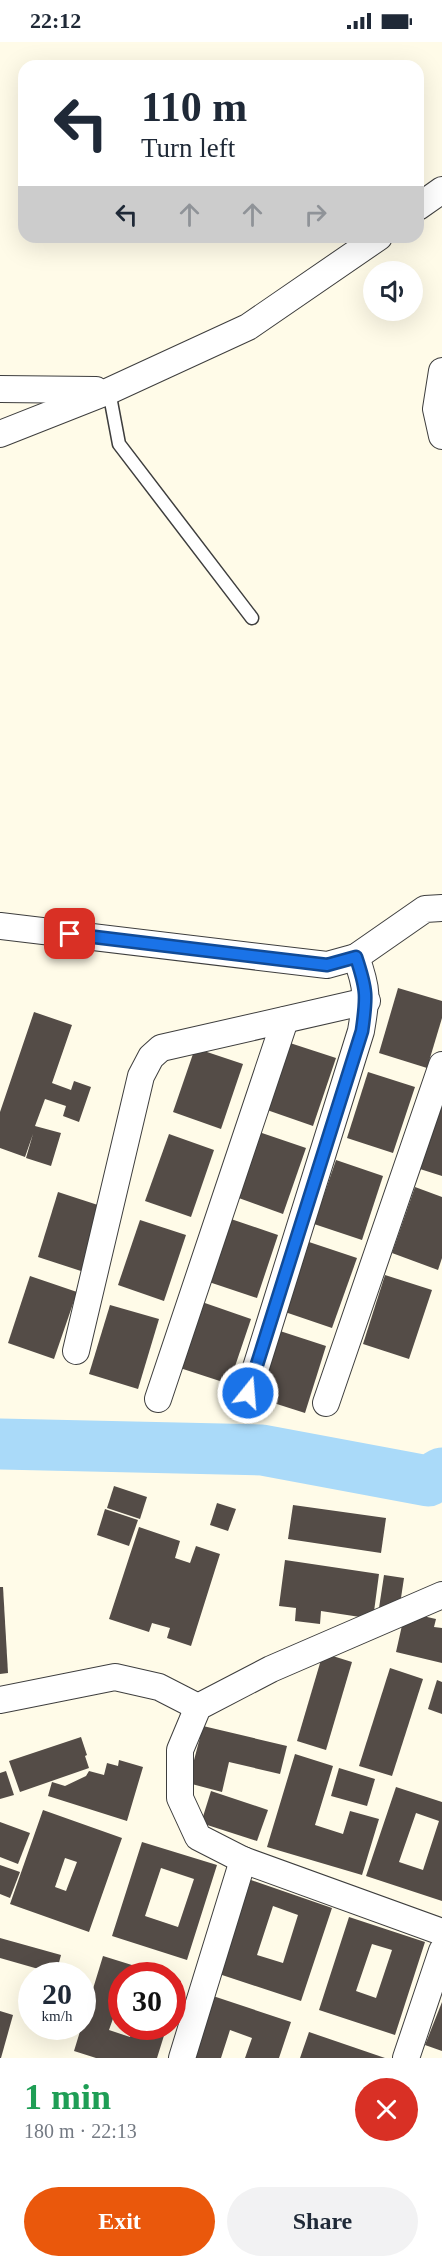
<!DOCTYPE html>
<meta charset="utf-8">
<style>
body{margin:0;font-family:"Times New Roman",serif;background:#f2f2f3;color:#1f2937;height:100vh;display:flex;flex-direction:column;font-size:22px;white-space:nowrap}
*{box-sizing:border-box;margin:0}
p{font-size:20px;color:#747a83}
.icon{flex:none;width:33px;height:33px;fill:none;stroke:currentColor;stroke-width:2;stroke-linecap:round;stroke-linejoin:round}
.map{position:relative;height:2016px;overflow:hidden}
.drawer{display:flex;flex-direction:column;background:#fff;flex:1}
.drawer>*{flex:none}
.guide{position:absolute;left:18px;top:18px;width:406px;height:183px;border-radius:18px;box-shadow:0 6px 24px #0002;background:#fff;color:#1f2937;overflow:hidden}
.tools{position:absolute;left:363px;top:219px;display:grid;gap:12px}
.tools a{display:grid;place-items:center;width:60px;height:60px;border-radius:50%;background:#fff;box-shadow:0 6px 24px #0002;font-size:30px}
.speed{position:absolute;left:18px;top:1920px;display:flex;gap:12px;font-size:30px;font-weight:700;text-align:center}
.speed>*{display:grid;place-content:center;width:78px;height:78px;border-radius:50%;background:#fff;box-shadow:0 6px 24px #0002;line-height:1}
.speed small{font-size:15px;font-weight:400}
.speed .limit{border:9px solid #d22;background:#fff;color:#111}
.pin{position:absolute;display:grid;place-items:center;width:51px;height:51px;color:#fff;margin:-26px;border-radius:12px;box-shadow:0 3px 9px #0006}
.me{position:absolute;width:66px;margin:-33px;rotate:17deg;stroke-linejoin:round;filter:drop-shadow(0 0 4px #0008)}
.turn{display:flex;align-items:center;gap:21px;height:126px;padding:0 24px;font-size:27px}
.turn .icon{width:78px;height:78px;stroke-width:2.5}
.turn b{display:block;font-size:42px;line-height:51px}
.lanes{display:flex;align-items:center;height:57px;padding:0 24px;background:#0003;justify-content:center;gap:30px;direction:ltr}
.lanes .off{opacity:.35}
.round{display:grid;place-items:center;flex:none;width:63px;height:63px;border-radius:32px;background:#f2f2f3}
.summary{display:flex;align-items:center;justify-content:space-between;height:102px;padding:0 24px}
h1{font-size:36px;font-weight:600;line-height:45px;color:#1e9e55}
.action{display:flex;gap:12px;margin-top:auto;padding:12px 24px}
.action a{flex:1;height:69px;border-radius:36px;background:#ea580c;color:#fff;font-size:24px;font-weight:600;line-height:69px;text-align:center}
.action a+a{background:#f2f2f3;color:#1f2937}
.status{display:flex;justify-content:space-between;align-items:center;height:42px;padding:0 30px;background:#fff;direction:ltr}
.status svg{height:16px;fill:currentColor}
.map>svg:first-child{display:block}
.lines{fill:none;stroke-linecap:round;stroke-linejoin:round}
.river{stroke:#aadaf9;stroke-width:51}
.building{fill:#544c47;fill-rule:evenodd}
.service-casing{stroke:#3e3e3e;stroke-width:15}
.minor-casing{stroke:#3e3e3e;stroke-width:28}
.service{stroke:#fff;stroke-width:12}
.minor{stroke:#fff;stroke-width:26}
.route-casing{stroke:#114b97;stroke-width:15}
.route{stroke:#1a73e8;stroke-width:10}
</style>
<div class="status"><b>22:12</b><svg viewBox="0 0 49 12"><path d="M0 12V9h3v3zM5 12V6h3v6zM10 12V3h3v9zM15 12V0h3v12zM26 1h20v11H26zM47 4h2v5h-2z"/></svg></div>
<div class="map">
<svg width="442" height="2016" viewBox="0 0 442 2016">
<rect width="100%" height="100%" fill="#fffbe8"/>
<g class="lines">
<polyline class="river" points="0,1402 262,1408 428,1439 442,1431"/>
</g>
<g class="building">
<polygon points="398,946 442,959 442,976 427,1026 379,1011"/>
<polygon points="34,970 72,983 52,1041 71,1048 74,1039 91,1045 79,1080 63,1074 66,1064 45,1057 35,1084 61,1091 51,1124 26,1116 33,1092 25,1115 0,1106 0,1070"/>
<polygon points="290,1001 336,1016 313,1084 267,1068"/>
<polygon points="195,1006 243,1022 221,1087 173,1070"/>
<polygon points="368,1030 415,1045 393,1111 347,1096"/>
<polygon points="442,1063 442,1134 420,1127"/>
<polygon points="259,1090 306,1106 283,1172 236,1155"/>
<polygon points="169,1092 214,1108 191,1175 145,1159"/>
<polygon points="336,1118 383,1134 362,1198 314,1182"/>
<polygon points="415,1145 442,1155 442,1216 438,1228 392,1211"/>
<polygon points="58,1150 104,1165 84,1230 38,1215"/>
<polygon points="231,1177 278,1193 257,1256 209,1240"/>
<polygon points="140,1178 186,1193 164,1259 118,1243"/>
<polygon points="309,1200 357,1216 332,1286 285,1270"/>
<polygon points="385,1233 432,1248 409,1317 363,1302"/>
<polygon points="30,1234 77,1250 54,1317 8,1301"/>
<polygon points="202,1260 251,1277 229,1342 180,1326"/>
<polygon points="110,1263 159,1277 138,1347 89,1332"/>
<polygon points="280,1289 326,1304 305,1371 258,1356"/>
<polygon points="114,1444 147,1455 140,1477 107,1466"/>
<polygon points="217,1461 236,1467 228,1489 210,1483"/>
<polygon points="293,1463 386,1476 381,1511 288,1497"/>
<polygon points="105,1467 138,1478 129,1504 97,1493"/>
<polygon points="139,1485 180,1499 175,1516 190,1521 196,1504 220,1512 191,1604 167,1596 170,1586 152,1581 149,1590 109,1577"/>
<polygon points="285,1518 379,1532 373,1577 321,1569 320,1582 295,1579 296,1566 279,1564"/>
<polygon points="384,1533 404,1536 399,1569 379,1566"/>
<polygon points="0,1545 3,1545 8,1631 0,1632"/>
<polygon points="405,1570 436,1577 434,1585 442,1586 442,1621 396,1610"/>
<polygon points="323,1611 352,1620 326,1708 297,1699"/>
<polygon points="390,1626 423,1637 392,1734 359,1724"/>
<polygon points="437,1638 442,1640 442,1672 428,1667"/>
<polygon points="203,1684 287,1704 280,1732 229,1720 222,1750 188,1741"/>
<polygon points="81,1695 87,1713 85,1714 89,1726 20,1750 9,1719"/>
<polygon points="295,1712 333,1724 315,1783 343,1792 350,1769 379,1777 362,1833 267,1805"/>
<polygon points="119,1718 143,1725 127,1779 48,1754 52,1740 65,1744 86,1734 89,1729 104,1733 107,1721 118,1724"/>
<polygon points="339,1726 375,1737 367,1764 331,1754"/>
<polygon points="6,1729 14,1753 0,1757 0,1731"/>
<path d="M396,1745L442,1760V1859L366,1834ZM416,1771L439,1779L423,1828L399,1820Z"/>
<polygon points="211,1749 268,1768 257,1799 201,1781"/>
<path d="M43,1768L122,1796L89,1890L10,1862ZM65,1816L77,1820L66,1849L55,1845Z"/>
<polygon points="0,1780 30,1791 18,1822 0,1815"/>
<path d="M142,1800L217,1823L187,1918L112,1894ZM161,1826L194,1837L178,1885L145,1874Z"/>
<polygon points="0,1823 20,1830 10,1856 0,1852"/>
<path d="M251,1838L332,1866L301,1959L219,1932ZM273,1864L298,1873L283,1921L257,1913Z"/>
<path d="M349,1875L425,1900L395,1993L319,1968ZM372,1902L392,1908L376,1956L356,1949Z"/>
<polygon points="0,1896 61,1913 56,1932 0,1916"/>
<polygon points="103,1914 164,1933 122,1934 122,1951 109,1988 130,1995 134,1984 167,1984 157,2016 96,2016 74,2009"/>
<polygon points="172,1936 181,1939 173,1965 172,1965"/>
<polygon points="213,1954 291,1980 279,2016 245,2016 252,1996 230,1988 221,2016 192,2016"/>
<polygon points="442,1960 442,2009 425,2003"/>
<polygon points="0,1969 13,1973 1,2016 0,2016"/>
<polygon points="309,1990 385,2016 300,2016"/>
</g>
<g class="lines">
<g class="service-casing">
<polyline id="service" points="109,349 119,402 252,576"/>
</g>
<g class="minor-casing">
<g id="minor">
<polyline points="418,165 442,148"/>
<polyline points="442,329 436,367 442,394"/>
<polyline points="0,347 96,348"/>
<polyline points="0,392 109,349 248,285 379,195"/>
<polyline points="0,884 327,923 356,915 425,867 442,866"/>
<polyline points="76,1309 141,1034 151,1015 161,1006 367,959"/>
<path d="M248,1351L361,989C367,954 368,948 356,915"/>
<polyline points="158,1357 285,978"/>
<polyline points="326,1361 442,1023"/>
<polyline points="442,1553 271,1627 198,1665 180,1708 180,1756 198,1795 243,1818 442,1890"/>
<polyline points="0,1658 115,1635 159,1645 198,1665"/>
<polyline points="182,2016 243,1818"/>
<polyline points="406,2016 442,1909"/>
</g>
</g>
<use href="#service" class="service"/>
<use href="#minor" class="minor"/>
</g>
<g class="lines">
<g class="route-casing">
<path id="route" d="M70,892L327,923L356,915C367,948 367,954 362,989L248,1351"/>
</g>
<use href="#route" class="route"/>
</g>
</svg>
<div class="tools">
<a><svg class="icon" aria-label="sound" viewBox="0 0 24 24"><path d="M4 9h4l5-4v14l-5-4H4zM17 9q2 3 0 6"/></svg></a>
</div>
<div class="speed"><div>20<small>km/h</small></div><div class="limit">30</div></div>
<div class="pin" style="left:70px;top:892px;background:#d93025"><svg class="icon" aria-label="arrive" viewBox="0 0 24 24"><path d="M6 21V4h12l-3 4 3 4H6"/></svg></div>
<svg class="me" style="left:248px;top:1351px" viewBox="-20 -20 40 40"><circle r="17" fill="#1a73e8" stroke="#fff" stroke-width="3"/><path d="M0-11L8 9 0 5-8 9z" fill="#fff"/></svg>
<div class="guide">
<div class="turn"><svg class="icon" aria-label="left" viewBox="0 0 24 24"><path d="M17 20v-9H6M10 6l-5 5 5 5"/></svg><div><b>110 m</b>Turn left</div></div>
<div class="lanes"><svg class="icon" aria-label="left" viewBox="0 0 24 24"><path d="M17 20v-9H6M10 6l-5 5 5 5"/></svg><svg class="icon off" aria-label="ahead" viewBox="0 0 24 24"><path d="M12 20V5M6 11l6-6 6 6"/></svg><svg class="icon off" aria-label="ahead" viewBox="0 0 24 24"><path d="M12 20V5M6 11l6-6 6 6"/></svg><svg class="icon off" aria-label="right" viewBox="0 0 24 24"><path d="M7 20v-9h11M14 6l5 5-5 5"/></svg></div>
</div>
</div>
<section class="drawer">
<div class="summary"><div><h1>1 min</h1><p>180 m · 22:13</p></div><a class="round" style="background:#d93025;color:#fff"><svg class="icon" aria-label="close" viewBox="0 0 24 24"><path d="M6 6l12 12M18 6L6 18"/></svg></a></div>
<div class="action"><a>Exit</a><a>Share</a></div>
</section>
